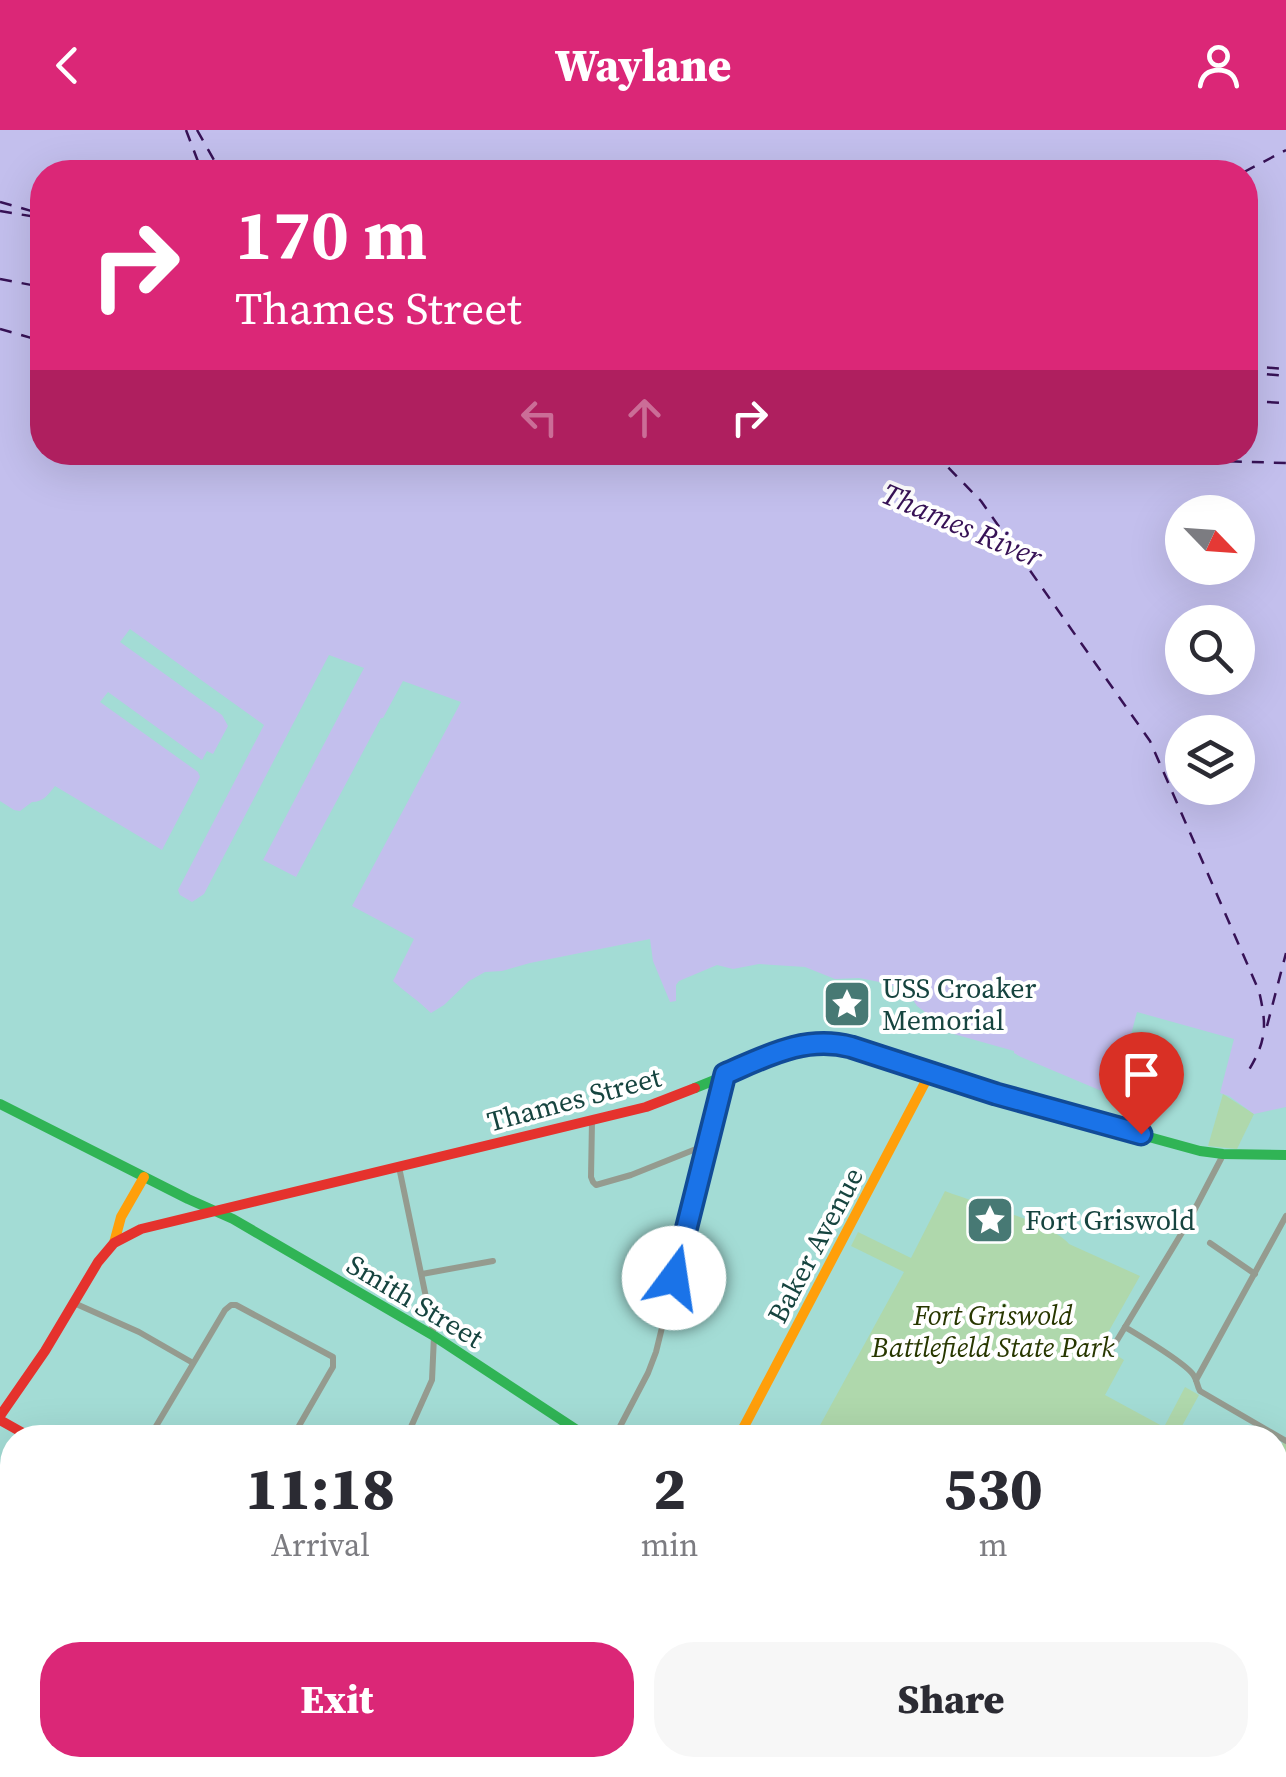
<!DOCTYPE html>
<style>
body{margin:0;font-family:"Source Serif 4",serif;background:#f7f7f7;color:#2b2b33;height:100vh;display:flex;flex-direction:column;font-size:38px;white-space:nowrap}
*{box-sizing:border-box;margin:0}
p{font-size:32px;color:#7c7c81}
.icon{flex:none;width:55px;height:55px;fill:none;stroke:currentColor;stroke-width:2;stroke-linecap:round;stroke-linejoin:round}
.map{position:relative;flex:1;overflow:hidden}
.details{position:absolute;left:0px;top:1295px;width:1288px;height:352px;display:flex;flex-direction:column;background:#fff;border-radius:40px 40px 0 0;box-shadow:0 10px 40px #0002}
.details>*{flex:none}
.hud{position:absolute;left:30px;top:30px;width:1228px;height:305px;border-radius:40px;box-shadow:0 10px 40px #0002;background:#db2777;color:#fff;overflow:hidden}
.needle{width:65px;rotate:115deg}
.controls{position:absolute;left:1165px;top:365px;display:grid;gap:20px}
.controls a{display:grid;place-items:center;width:90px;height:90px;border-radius:50%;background:#fff;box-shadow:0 10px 40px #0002;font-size:50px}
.pin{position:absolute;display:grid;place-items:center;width:85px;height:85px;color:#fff;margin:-102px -42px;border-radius:50% 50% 50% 0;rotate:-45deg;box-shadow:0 0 10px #0007}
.pin .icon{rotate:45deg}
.me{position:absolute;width:110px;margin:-55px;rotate:14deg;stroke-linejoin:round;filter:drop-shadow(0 0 8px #0008)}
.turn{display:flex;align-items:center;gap:35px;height:210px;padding:0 40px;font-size:45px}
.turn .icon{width:130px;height:130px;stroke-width:2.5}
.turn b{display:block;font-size:70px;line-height:85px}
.lanes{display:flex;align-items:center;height:95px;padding:0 40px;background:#0003;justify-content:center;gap:50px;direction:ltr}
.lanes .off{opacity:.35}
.eta{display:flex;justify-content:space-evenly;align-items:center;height:170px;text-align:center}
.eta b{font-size:60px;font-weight:800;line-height:70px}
.button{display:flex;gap:20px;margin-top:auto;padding:20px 40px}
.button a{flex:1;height:115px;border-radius:40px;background:#db2777;color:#fff;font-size:40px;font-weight:800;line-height:115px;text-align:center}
.button a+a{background:#f7f7f7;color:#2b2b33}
header{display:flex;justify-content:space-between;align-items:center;height:130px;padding:0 40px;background:#db2777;color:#fff;font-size:45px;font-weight:800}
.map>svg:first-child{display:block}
.green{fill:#afd8ac}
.water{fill:#c3bfed;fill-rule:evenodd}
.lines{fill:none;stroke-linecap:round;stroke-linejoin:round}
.ferry{stroke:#371256;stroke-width:2.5;stroke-dasharray:12 10;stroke-linecap:butt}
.street{stroke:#959b8f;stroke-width:6}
.fast{stroke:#30b455;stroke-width:10}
.slow{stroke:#ff9f0a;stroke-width:10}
.jam{stroke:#e5322d;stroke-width:10}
.route-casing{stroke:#114b97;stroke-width:25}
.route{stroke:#1a73e8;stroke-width:18}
.labels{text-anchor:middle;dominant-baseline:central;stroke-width:8;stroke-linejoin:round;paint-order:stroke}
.poi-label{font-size:28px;fill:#16443f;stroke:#fff;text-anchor:start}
.street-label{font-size:28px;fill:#16443f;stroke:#fff}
.park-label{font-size:28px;font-style:italic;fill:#283700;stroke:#fff}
.water-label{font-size:30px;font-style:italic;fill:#371256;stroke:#fff}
</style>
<header><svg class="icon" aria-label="back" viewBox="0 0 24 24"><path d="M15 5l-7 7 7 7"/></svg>Waylane<svg class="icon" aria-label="person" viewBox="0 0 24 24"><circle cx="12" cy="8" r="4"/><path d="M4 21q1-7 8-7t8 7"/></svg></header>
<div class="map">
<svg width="1286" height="1647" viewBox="0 0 1286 1647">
<rect width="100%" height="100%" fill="#a3dcd5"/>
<g class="green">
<polygon points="1223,964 1254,984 1237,1019 1208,1016"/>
<path d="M945,1061C973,1072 1052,1093 1069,1114L1140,1146L1101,1215L1124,1230L1105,1265L1164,1297L1185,1257L1199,1265L1176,1307L813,1308L904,1142L851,1116L858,1102L911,1128Z"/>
<polygon points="1283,1312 1286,1314 1286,1396 1275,1391 1275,1329"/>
<polygon points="106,1635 447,1635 440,1647 100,1647"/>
</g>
<path class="water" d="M0,0H1286V977L1254,984L1229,966L1220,963L1234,909L1137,882L1123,935L1104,962L1021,927L1014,923V921L943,901L944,896L917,876L911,867L890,854L859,848L835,849L805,837L759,834L733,839L717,835L679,851L676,855V871L670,872L653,831L650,809L530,833L502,841L485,842L469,851L444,875L431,883C418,870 406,863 393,851L414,809L352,776L461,572L403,551L383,588H381L296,747L263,730L364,538L329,525L204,764L192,772L180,765L178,760L264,595L130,499L120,512L222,585L228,596L213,624L207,621L202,630L108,562L100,572L198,642L200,647L162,720L55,656C48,665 43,672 32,672L20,681L14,680L0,671ZM42,42H1245V322H42ZM1182,382H1238V438H1182ZM1182,492H1238V548H1182ZM1182,602H1238V658H1182Z"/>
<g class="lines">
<g class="ferry">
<polyline points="186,0 202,42"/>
<polyline points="197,0 214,30 229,42"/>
<polyline points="1244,42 1286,20"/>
<polyline points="0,72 42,84"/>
<polyline points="0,81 42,88"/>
<polyline points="0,149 42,157"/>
<polyline points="0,199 42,211"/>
<polyline points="1245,236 1286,239"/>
<polyline points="1245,242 1286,246"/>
<polyline points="1245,271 1286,273"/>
<polyline points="922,322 1286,333"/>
<path d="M933,322L981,371L1150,611L1259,861C1267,896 1267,911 1247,943"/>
<polyline points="1267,896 1286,823"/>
</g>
<g class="street">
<polyline points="592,991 591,1047 593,1052 596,1055 631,1045 706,1015"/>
<polyline points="399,1037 434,1206 432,1250 406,1308"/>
<polyline points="1210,1113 1255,1144"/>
<polyline points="422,1144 493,1131"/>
<polyline points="74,1173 139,1202 193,1233"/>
<path d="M1125,1197C1138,1205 1188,1234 1194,1246C1197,1250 1197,1256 1200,1261L1286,1311"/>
<polyline points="1110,1222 1186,1096 1223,1025"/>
<polyline points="1196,1250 1286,1086"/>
<polyline points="149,1308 225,1180 231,1175 236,1175 333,1227 333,1237 330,1242 292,1308"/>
<polyline points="614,1308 648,1243 656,1222 724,945"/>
<polyline points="1275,1397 1286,1402"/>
<polyline points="0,1476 12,1466"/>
<polyline points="1275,1589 1286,1594"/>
<polyline points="1139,1635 1157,1639 1163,1635"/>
<polyline points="672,1637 673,1635"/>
<polyline points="448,1647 454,1635"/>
<polyline points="560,1647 566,1635"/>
<polyline points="784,1647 791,1635"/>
<polyline points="907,1647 914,1635"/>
<polyline points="982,1647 989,1635"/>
</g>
<g class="fast">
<polyline points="695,958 801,915 827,912 851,917 996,965 1200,1021 1223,1024 1286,1025"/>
<polyline points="0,974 188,1069 233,1089 434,1206 589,1308"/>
</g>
<g class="slow">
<polyline points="114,1113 121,1087 144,1047"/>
<polyline points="738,1308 930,943"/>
<polyline points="955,1635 979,1647"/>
</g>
<g class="jam">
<polyline points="0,1286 45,1221 98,1132 114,1113 141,1099 646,977 695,958"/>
<polyline points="0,1290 32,1308"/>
</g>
</g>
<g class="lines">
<g class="route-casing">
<path id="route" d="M674,1148L725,944C767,926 805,905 851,917L996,964L1141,1004"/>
</g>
<use href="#route" class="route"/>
</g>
<defs>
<g id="sight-square" transform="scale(2.5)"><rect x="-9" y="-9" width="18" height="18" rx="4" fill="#477974" stroke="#fff"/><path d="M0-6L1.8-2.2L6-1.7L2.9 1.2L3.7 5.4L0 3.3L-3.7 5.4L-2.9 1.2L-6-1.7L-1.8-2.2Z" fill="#fff"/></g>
</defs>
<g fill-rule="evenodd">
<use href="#sight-square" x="847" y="874"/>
<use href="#sight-square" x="990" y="1090"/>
</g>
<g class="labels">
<g class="poi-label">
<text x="882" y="858">USS Croaker<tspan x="882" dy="32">Memorial</tspan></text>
<text x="1025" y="1090">Fort Griswold</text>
</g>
<g class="street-label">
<text transform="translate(574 969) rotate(-15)">Thames Street</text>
<text transform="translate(815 1115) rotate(-62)">Baker Avenue</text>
<text transform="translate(415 1171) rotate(31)">Smith Street</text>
</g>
<g class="park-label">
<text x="993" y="1185">Fort Griswold<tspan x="993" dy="32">Battlefield State Park</tspan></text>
</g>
<g class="water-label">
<text transform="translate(962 395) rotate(23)">Thames River</text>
</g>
</g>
</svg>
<div class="controls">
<a><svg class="needle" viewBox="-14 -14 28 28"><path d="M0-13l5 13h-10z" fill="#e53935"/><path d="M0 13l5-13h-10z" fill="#7c7c81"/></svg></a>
<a><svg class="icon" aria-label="search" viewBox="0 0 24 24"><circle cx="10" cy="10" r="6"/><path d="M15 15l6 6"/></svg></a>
<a><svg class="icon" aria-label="layers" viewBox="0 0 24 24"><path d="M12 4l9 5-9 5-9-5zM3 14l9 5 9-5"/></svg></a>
</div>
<div class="pin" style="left:1141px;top:1004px;background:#d93025"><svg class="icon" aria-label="arrive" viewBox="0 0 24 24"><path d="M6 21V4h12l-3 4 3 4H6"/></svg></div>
<svg class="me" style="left:674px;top:1148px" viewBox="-20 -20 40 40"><circle r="19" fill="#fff"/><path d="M0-13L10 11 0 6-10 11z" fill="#1a73e8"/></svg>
<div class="hud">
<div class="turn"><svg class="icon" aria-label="right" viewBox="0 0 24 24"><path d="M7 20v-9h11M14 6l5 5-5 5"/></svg><div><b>170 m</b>Thames Street</div></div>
<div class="lanes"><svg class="icon off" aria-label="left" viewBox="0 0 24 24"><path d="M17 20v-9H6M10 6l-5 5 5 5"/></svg><svg class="icon off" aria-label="ahead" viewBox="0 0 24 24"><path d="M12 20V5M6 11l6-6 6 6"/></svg><svg class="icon" aria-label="right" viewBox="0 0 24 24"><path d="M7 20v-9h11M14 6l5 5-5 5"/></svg></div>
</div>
<section class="details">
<div class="eta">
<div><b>11:18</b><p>Arrival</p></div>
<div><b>2</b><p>min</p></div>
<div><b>530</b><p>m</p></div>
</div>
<div class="button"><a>Exit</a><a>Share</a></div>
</section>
</div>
